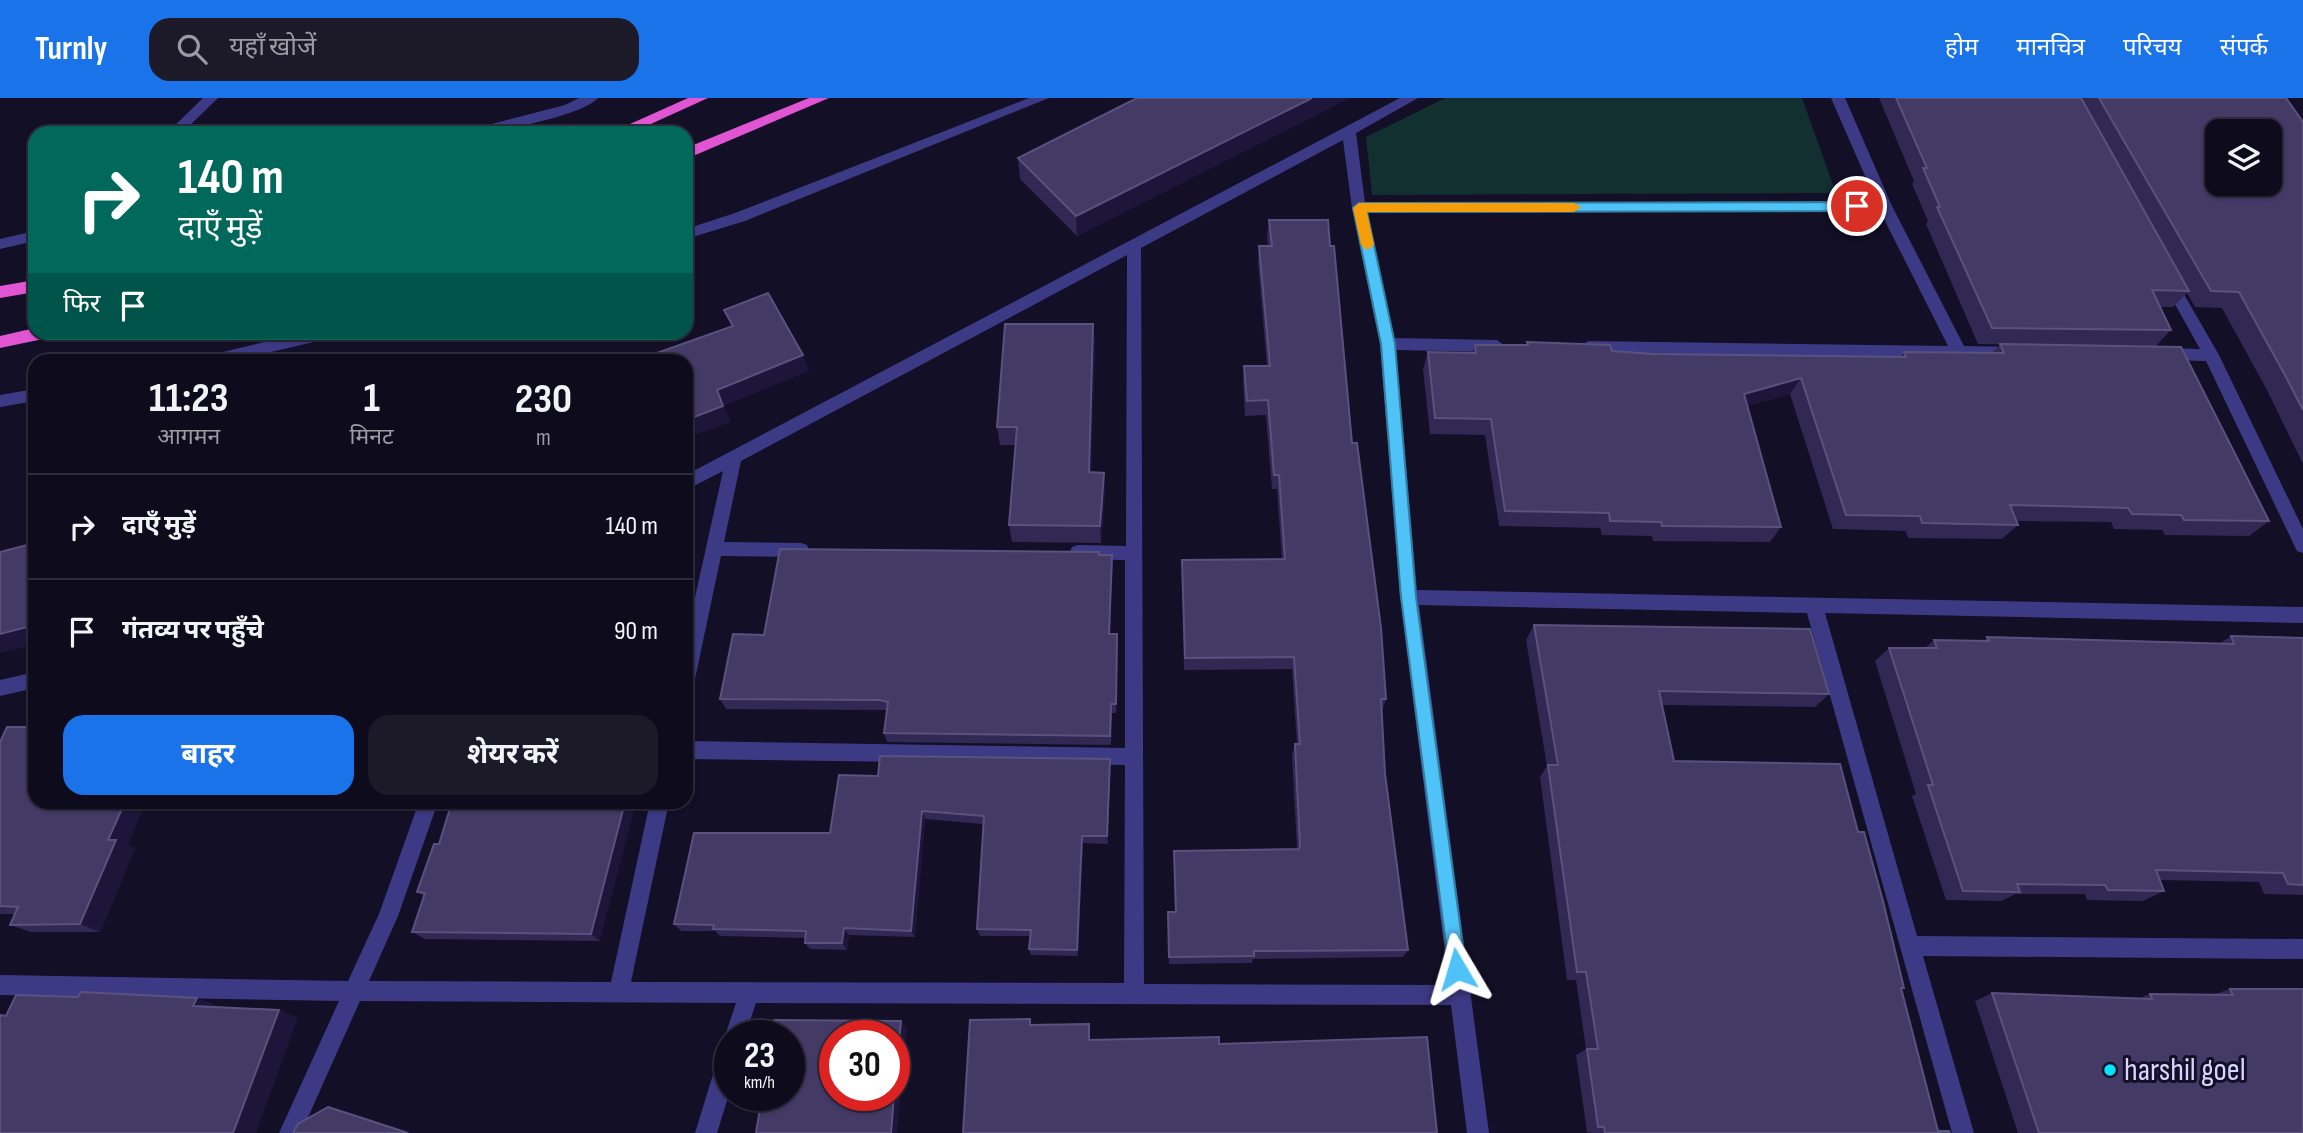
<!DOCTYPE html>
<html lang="hi">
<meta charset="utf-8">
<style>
body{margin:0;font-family:"Sofia Sans Condensed","Noto Sans Devanagari",sans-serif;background:#1c1929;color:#f1f3f6;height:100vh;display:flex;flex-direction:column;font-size:26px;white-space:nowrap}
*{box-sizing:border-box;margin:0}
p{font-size:23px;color:#9b9ba3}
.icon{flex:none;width:38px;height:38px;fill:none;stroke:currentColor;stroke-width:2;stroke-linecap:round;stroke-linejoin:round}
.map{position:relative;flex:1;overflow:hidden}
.sheet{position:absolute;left:28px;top:256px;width:665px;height:455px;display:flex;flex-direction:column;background:#0e0b1c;border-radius:21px;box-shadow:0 2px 5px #0004,0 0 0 2px #2e2b3b}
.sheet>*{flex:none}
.banner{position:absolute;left:28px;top:28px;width:665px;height:214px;border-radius:21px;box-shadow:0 2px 5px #0004,0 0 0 2px #2e2b3b;background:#00695c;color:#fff;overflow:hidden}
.tools{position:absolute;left:2205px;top:21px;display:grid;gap:14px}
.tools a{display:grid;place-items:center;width:77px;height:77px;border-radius:14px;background:#0e0b1c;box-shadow:0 2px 5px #0004,0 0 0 2px #2e2b3b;font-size:35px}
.speed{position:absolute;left:714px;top:922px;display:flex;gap:14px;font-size:35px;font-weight:700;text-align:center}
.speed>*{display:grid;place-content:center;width:91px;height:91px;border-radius:50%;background:#0e0b1c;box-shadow:0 2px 5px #0004,0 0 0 2px #2e2b3b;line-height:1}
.speed small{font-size:18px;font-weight:400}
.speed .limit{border:10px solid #d22;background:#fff;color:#111}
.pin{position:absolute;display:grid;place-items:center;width:60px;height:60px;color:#fff;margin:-30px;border:4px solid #fff;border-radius:50%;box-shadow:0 2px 7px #0007}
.me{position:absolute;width:77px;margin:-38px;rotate:353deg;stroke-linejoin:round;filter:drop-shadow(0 0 5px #0008)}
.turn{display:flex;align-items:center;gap:24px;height:147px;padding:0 35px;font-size:32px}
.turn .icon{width:91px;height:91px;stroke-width:2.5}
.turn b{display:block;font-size:49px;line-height:60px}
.then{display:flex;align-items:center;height:66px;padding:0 35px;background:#0003;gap:14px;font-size:26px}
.eta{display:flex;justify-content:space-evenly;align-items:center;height:119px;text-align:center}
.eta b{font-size:42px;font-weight:700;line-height:49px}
.cta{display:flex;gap:14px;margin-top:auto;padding:14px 35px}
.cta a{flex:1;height:80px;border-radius:21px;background:#1a73e8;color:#fff;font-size:28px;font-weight:700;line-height:80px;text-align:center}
.cta a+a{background:#1c1929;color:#f1f3f6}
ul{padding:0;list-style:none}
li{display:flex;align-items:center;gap:21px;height:105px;padding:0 35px;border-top:2px solid #2e2b3b}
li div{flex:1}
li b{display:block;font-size:26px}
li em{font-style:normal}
header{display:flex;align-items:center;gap:42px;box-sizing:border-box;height:98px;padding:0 35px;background:#1a73e8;color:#fff}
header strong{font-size:33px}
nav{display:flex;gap:38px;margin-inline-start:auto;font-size:24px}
.search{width:490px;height:63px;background:#1c1929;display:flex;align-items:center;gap:18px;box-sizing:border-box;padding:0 24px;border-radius:21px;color:#9b9ba3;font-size:26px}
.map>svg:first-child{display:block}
.green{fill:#12302f}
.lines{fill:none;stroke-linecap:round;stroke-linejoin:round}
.minor{fill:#3d3a85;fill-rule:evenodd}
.tertiary{fill:#3d3a85;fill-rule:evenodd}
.trunk{fill:#e055d1;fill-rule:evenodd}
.wall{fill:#312854}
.shaded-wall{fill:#1d163a}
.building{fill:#433a66;stroke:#5a527e;stroke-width:2;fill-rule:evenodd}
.route{fill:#4fc3f7;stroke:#337fa1;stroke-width:2}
.slow{fill:#f59e0b}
.poi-dot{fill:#00e5ff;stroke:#130f26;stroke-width:2.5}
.labels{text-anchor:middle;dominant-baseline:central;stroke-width:6;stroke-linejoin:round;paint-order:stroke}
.near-poi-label{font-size:32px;fill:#d9d4ff;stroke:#130f26;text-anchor:start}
</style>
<header>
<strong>Turnly</strong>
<div class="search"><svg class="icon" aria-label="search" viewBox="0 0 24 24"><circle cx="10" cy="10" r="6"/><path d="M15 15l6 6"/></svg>यहाँ खोजें</div>
<nav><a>होम</a><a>मानचित्र</a><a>परिचय</a><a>संपर्क</a></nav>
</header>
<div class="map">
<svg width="2303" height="1035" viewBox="0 0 2303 1035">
<rect width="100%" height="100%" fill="#130f26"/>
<polygon class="green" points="1445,0 1802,0 1836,95 1372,97 1366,39"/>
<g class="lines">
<g class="minor">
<polygon points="203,0 218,0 182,35 167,35"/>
<path d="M1400,0H1418L1356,35L1365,105L1876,103L1831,0H1845L1892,108L1964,248L2015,249L2023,255L2015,261L1588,255L1580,249L1588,243L1948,248L1880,113L1367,115L1394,240L1497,242L1505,248L1497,254L1396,252L1417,492L2303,509V525L1825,515L1917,838L2303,841V861L1923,858L1974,1035H1952L1807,515L1419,507L1489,1035H1467L1451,907L756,905L745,938H730V946L725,938L736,905L360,903L301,1035H279L339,903L0,897V877L348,883L379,816L419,704H438L398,818L369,883L611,884L650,704H669L631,884L1124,885L1125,667L686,661V643L1125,650V462L1078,461L1072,459L1070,454L1072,449L1078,447L1126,448L1127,157L741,363L724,444L801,445L807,447L809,452L807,457L801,459L721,458L695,581L692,587L686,589V540L723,373L686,392V377ZM1343,42L1352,110L1380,246L1400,499L1449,887L1144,886L1141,150Z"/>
<polygon points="2169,178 2174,179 2219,257 2303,431 2303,455 2297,453 2206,263 2162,262 2154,256 2162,250 2200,251 2162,183"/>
<polygon points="35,574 35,590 0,598 0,582"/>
<polygon points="730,947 730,993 717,1035 695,1035 719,957 723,950"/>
</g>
<g class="tertiary">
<path d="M579,0H598C580,19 493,35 466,35L468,32L565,7Z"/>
<polygon points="1029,0 1049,0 745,123 686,141 686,131 735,115"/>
<polygon points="35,133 35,143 0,151 0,141"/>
<polygon points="305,234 338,234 331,240 237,262 207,262 215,256"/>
<polygon points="35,291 35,303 0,309 0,297"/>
</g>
<g class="trunk">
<polygon points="688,0 708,0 631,35 610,35"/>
<polygon points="809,0 829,0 686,61 686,50"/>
<polygon points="35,182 35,194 0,200 0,188"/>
<polygon points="35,230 35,234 56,234 48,240 0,250 0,238"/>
</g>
</g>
<g class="wall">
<polygon points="1137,0 1349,0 1077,138 1020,81 1018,60"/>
<polygon points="1879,0 2286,0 2303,24 2303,366 2268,294 2222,210 2195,209 2187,195 2173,209 2160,209 2171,232 2156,248 1978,246 1926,126 1928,123 1912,86 1914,83"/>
<polygon points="1269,122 1352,345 1386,601 1382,613 1385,676 1408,852 1403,859 1253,861 1252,865 1169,866 1168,814 1175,814 1174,753 1297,751 1292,657 1295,646 1297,646 1292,571 1184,572 1182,462 1282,461 1277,391 1272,391 1266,317 1245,318 1243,283 1244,268 1267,268 1258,164 1259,148 1268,148 1267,138"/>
<polygon points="1093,226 1095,245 1091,374 1104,375 1105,393 1101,445 1012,444 1009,427 1015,347 1000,347 997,329"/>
<polygon points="1527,244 1612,253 1653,256 1901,259 1904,254 1992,255 2000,246 2269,423 2249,438 2165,437 2162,432 2114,431 2111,424 2016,423 2018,427 2002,441 1908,440 1906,433 1833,431 1790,296 1747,308 1781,429 1770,444 1653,443 1652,438 1602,437 1600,430 1499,428 1485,337 1430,336 1423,271 1428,254 1472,255 1475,247 1526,247"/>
<polygon points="1099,457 1112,457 1110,536 1117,536 1118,546 1116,615 1112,615 1111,647 887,644 884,635 887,612 726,611 720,601 764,537"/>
<polygon points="1534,527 1829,596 1815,609 1662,607 1674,663 1858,734 1904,890 1901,892 1938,1033 1950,1035 1593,1035 1587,1034 1576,957 1586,951 1576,882 1567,882 1540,679 1547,668 1526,542"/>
<polygon points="2231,538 2303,540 2303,797 2264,796 2259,784 2160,782 2164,793 2143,803 2087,802 2085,796 2016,796 2001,803 1946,802 1912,698 1916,696 1875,563 1889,550 1925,550 1934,542 1984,543 1987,539 2219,546"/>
<polygon points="0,644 128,747 135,750 100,834 31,834 10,827 14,816 0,816"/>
<polygon points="1110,661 1108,746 1083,745 1078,858 1031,857 1029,851 1030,838 980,838 977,831 983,726 925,721 915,839 849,837 847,852 810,851 805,845 805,840 720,838 715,833 681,833 674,826 830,735 878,678"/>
<polygon points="452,704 600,843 425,841 412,834 424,798 417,794 439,746"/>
<polygon points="2230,891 2303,1035 2018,1035 1975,903 1992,895 2137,901 2150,896 2212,897"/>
</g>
<g class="shaded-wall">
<polygon points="1312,0 1349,0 1077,138 1076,118"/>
<polygon points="1093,226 1095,245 1091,392 1089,374"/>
<polygon points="803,257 809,273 724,308 731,324 686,340 686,322 717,292"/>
<polygon points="1801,280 1790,296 1734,312 1744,296"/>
<polygon points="1104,375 1105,393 1101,445 1100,428"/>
<polygon points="1112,457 1113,467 1110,546 1109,536"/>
<polygon points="35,527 35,546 0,555 0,536"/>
<polygon points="1117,536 1118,546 1116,615 1116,606"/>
<polygon points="1110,661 1110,669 1108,746 1107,738"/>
<polygon points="125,704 146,704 128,747 135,750 100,834 80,826 108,742"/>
<polygon points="625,704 636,704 600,843 591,836"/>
<polygon points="922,713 925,721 915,839 911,833"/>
<polygon points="1082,738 1083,745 1078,858 1077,852"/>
<polygon points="844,830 849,837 847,852 842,845"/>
<polygon points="197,900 218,908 215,916 193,908"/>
<polygon points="279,912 298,919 256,1035 233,1035"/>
<polygon points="901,923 907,930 897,1035 891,1035"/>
<polygon points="328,1009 361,1018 413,1035 408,1035"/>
</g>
<g class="building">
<polygon points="1137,0 1312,0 1076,118 1018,60"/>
<polygon points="1896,0 2081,0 2189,193 2152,192 2171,232 1992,230 1937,109 1940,109 1923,70 1927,70"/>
<path d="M2099,0H2286L2303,24V312L2286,279L2239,194L2211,193ZM2217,33H2270V86H2217Z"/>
<polygon points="1269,122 1328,122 1330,148 1334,148 1352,345 1357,345 1381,530 1386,601 1381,601 1385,676 1408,852 1254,853 1254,858 1169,859 1168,814 1176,814 1174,753 1299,751 1300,748 1295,646 1300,646 1294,559 1185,560 1182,462 1285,461 1279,377 1274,377 1268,302 1247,303 1244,268 1270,268 1259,148 1272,148"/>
<polygon points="768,195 803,257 717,292 723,308 686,322 686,262 653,262 651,257 733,228 724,212"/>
<polygon points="1005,226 1093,226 1089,374 1104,375 1100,428 1009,427 1017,329 997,329"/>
<polygon points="1527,244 1610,247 1612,253 1653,256 1906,259 1904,254 2004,255 2000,246 2181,249 2269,423 2184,422 2181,417 2132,416 2128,410 2010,407 2018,427 1922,425 1920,418 1846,417 1801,280 1744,296 1781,429 1662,428 1661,424 1610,423 1609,415 1505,413 1491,321 1435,320 1428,254 1476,255 1475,247 1528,247"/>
<polygon points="35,445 35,527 0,536 0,454"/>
<polygon points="780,451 1099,454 1099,457 1112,457 1109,536 1117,536 1116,606 1111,606 1110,638 884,635 888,604 880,602 720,601 733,536 764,537"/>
<polygon points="1534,527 1810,531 1829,596 1659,593 1674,663 1840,666 1858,734 1864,734 1883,803 1904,890 1901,890 1938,1033 1949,1033 1950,1035 1605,1035 1604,1029 1598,1029 1587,951 1598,951 1586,874 1577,874 1548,667 1558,667"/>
<polygon points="2231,538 2303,540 2303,787 2288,786 2283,775 2156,772 2164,793 2108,792 2105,787 2017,786 2020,794 1963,793 1928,687 1933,687 1889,550 1937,550 1934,542 1989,543 1987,539 2234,546"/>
<polygon points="7,629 35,629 35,704 125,704 108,742 116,742 80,826 10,827 18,809 0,808 0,644"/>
<polygon points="880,658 1110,661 1107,738 1082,738 1077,852 1029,851 1031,832 977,831 984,718 922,713 911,833 844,830 842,845 805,845 806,833 713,831 714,827 674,826 694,735 830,735 839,677 878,678"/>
<polygon points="452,704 625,704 591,836 412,834 425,795 417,794 434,746 439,746"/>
<polygon points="2230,891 2303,891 2303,1035 2039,1035 1992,895 2152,901 2150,896 2233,897"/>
<polygon points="81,894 197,900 193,908 279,912 233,1035 0,1035 0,917 6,918 16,897 78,899"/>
<polygon points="1030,921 1030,927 1089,926 1089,942 1219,939 1219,946 1427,939 1437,1035 963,1035 970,922"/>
<polygon points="774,922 901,923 894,996 894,938 835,938 835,998 894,998 891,1035 756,1035 762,998 789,998 789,938 771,938"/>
<polygon points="328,1009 408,1035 293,1035 298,1026"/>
</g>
<polygon class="route" points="1857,104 1864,108 1857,113 1367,114 1395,246 1416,499 1466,871 1464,877 1457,880 1450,877 1401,499 1381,246 1353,110 1359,105"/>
<polygon class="slow" points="1359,105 1574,105 1581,109 1574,114 1367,114 1374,147 1367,152 1361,147 1353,110"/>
<circle class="poi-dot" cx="2110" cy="972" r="7"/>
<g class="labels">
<g class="near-poi-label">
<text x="2124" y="972">harshil goel</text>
</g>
</g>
</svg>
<div class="tools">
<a><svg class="icon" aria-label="layers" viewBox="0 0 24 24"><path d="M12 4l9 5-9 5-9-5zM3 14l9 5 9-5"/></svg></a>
</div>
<div class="speed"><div>23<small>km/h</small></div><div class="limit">30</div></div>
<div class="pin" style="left:1857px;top:108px;background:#d93025"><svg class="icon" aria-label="arrive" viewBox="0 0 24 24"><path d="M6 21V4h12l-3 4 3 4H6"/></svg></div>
<svg class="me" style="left:1457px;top:871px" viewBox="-20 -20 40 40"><path d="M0-17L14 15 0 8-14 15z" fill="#4fc3f7" stroke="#fff" stroke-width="4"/></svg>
<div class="banner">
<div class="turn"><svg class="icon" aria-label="right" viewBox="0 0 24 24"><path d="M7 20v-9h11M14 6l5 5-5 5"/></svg><div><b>140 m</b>दाएँ मुड़ें</div></div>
<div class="then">फिर<svg class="icon" aria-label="arrive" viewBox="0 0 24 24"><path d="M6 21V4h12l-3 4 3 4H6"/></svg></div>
</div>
<section class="sheet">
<div class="eta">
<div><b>11:23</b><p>आगमन</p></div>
<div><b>1</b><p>मिनट</p></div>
<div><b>230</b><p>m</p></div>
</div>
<ul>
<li><svg class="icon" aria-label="right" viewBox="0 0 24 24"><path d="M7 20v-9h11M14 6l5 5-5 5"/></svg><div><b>दाएँ मुड़ें</b></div><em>140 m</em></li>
<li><svg class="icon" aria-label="arrive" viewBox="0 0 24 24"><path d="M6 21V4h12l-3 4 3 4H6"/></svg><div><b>गंतव्य पर पहुँचे</b></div><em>90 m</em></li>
</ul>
<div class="cta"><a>बाहर</a><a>शेयर करें</a></div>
</section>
</div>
